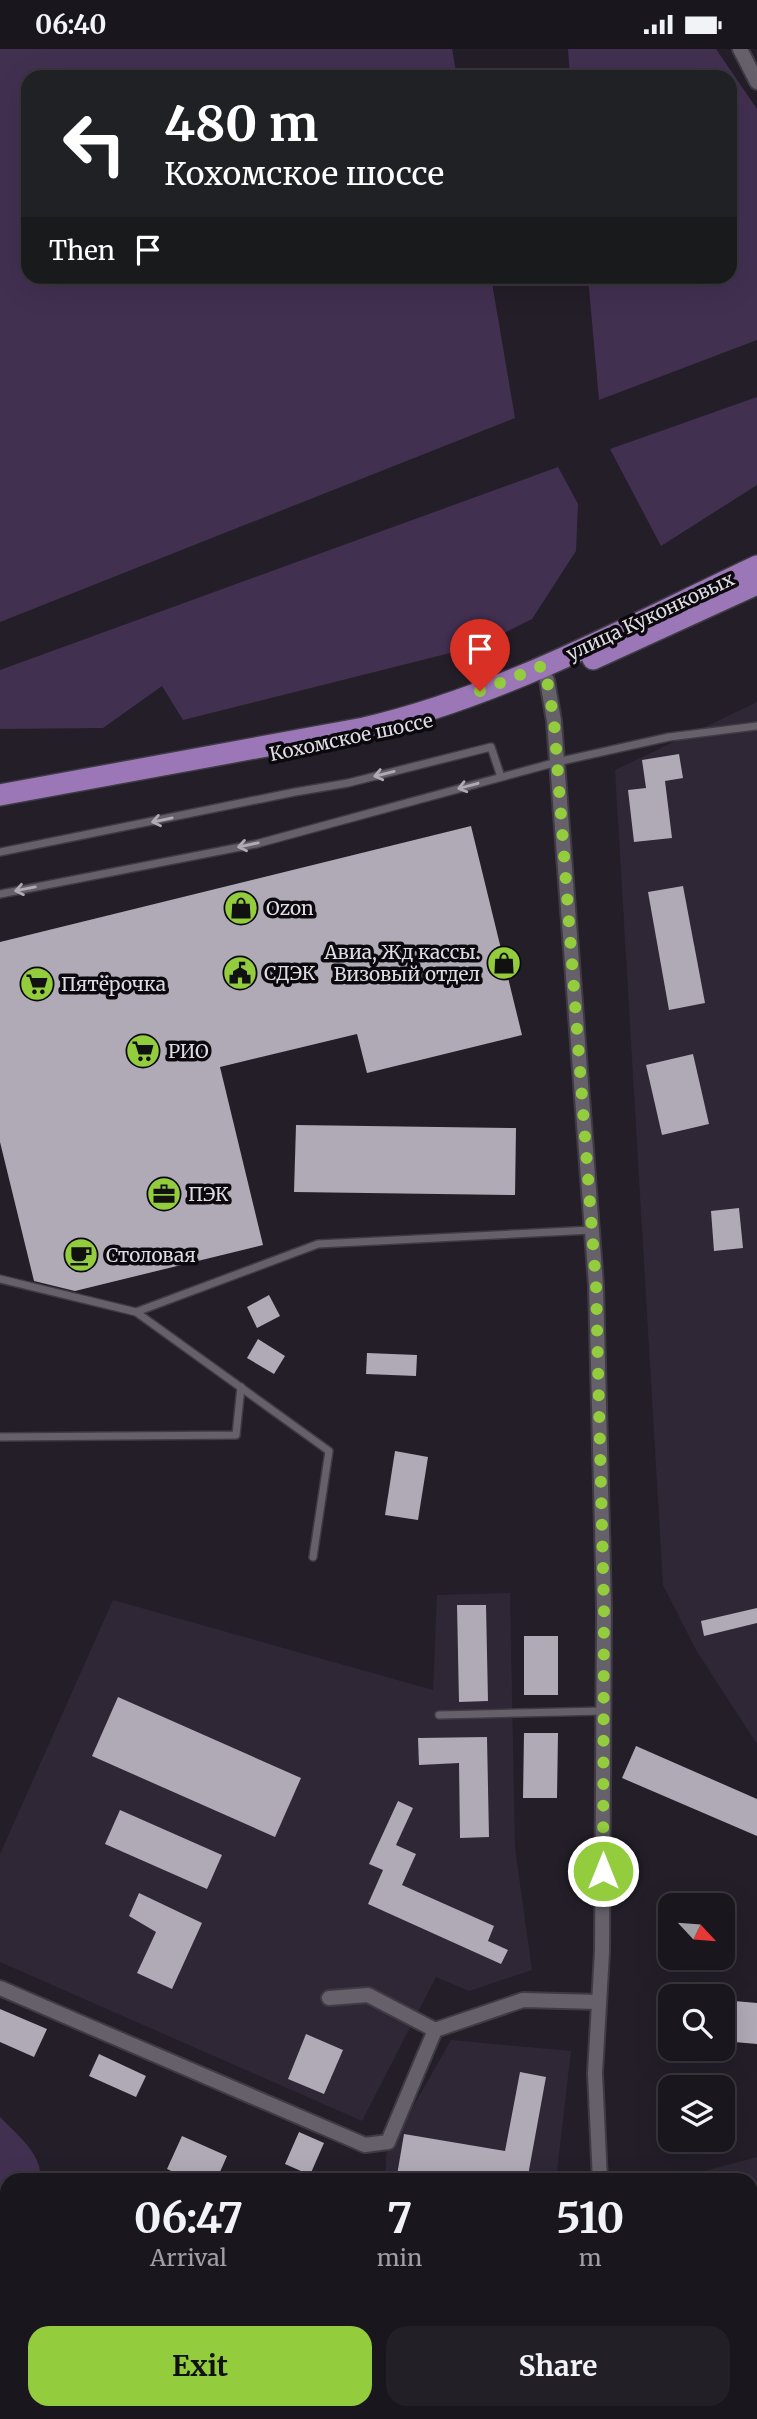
<!DOCTYPE html>
<meta charset="utf-8">
<style>
body{margin:0;font-family:Merriweather,serif;background:#231f27;color:#f1f3f6;height:100vh;display:flex;flex-direction:column;font-size:26px;white-space:nowrap}
*{box-sizing:border-box;margin:0}
p{font-size:23px;color:#9f9fa4}
.icon{flex:none;width:38px;height:38px;fill:none;stroke:currentColor;stroke-width:2;stroke-linecap:round;stroke-linejoin:round}
.map{position:relative;flex:1;overflow:hidden}
.sheet{position:absolute;left:0px;top:2124px;width:758px;height:247px;display:flex;flex-direction:column;background:#1a161e;border-radius:21px 21px 0 0;box-shadow:0 7px 28px #0002,0 0 0 2px #38353c}
.sheet>*{flex:none}
.banner{position:absolute;left:21px;top:21px;width:716px;height:214px;border-radius:21px;box-shadow:0 7px 28px #0002,0 0 0 2px #38353c;background:#202124;color:#fff;overflow:hidden}
.needle{width:46px;rotate:116deg}
.fabs{position:absolute;left:658px;top:1844px;display:grid;gap:14px}
.fabs a{display:grid;place-items:center;width:77px;height:77px;border-radius:14px;background:#1a161e;box-shadow:0 7px 28px #0002,0 0 0 2px #38353c;font-size:35px}
.pin{position:absolute;display:grid;place-items:center;width:60px;height:60px;color:#fff;margin:-72px -30px;border-radius:50% 50% 50% 0;rotate:-45deg;box-shadow:0 0 7px #0007}
.pin .icon{rotate:45deg}
.me{position:absolute;width:77px;margin:-38px;rotate:0deg;stroke-linejoin:round;filter:drop-shadow(0 0 5px #0008)}
.turn{display:flex;align-items:center;gap:24px;height:147px;padding:0 28px;font-size:32px}
.turn .icon{width:91px;height:91px;stroke-width:2.5}
.turn b{display:block;font-size:49px;line-height:60px}
.then{display:flex;align-items:center;height:66px;padding:0 28px;background:#0003;gap:14px;font-size:26px}
.eta{display:flex;justify-content:space-evenly;align-items:center;height:119px;text-align:center}
.eta b{font-size:42px;font-weight:700;line-height:49px}
.button{display:flex;gap:14px;margin-top:auto;padding:14px 28px}
.button a{flex:1;height:80px;border-radius:21px;background:#93cc3d;color:#111;font-size:28px;font-weight:700;line-height:80px;text-align:center}
.button a+a{background:#231f27;color:#f1f3f6}
.status{display:flex;justify-content:space-between;align-items:center;height:49px;padding:0 35px;background:#1a161e;direction:ltr}
.status svg{height:19px;fill:currentColor}
.map>svg:first-child{display:block}
.built{fill:#2f2736}
.green{fill:#423051}
.building{fill:#b0a9b6}
.lines{fill:none;stroke-linecap:round;stroke-linejoin:round}
.lane-casing{stroke:#3f3b43;stroke-width:10}
.street-casing{stroke:#3f3b43;stroke-width:18}
.primary-casing{stroke:#3f3b43;stroke-width:24}
.lane{stroke:#66606b;stroke-width:7}
.street{stroke:#66606b;stroke-width:14}
.primary{stroke:#9b77b7;stroke-width:21}
.oneway{stroke:#afaab3}
.route{stroke:#93cc3d;stroke-width:12;stroke-dasharray:0 21.6}
.labels{text-anchor:middle;dominant-baseline:central;stroke-width:7;stroke-linejoin:round;paint-order:stroke}
.street-label{font-size:19px;fill:#dfdce3;stroke:#0b090d}
.poi-label{font-size:19px;fill:#dfdce3;stroke:#0b090d;text-anchor:start}
</style>
<div class="status"><b>06:40</b><svg viewBox="0 0 49 12"><path d="M0 12V9h3v3zM5 12V6h3v6zM10 12V3h3v9zM15 12V0h3v12zM26 1h20v11H26zM47 4h2v5h-2z"/></svg></div>
<div class="map">
<svg width="757" height="2370" viewBox="0 0 757 2370">
<rect width="100%" height="100%" fill="#231e28"/>
<g class="built">
<polygon points="757,653 757,1695 696,1601 663,1536 615,721"/>
<polygon points="510,1544 515,1799 532,1921 469,1942 436,1928 362,2072 0,1913 0,1805 113,1551 433,1641 437,1546"/>
<polygon points="451,1991 571,2002 556,2131 385,2132 386,2105"/>
<polygon points="757,2108 757,2370 0,2370 0,2326 7,2324 7,2364 751,2364 751,2132 671,2131"/>
</g>
<g class="green">
<polygon points="0,0 452,0 457,28 28,28 28,228 491,228 515,369 0,573"/>
<polygon points="568,0 716,0 757,60 757,291 599,351 588,228 730,228 730,28 570,28"/>
<polygon points="757,348 757,436 661,497 610,400"/>
<polygon points="558,418 578,455 576,502 532,570 478,597 183,671 162,637 103,679 0,680 0,621"/>
<path d="M0,2068C16,2085 44,2106 40,2131L7,2132V2240L0,2256Z"/>
</g>
<g class="building">
<polygon points="679,705 683,729 665,732 672,789 634,793 628,741 646,739 642,711"/>
<polygon points="471,777 522,986 367,1024 357,985 220,1018 263,1196 75,1242 34,1232 0,1093 0,893"/>
<polygon points="683,837 705,954 669,961 648,843"/>
<polygon points="693,1005 709,1075 662,1086 646,1016"/>
<polygon points="296,1076 516,1079 515,1146 294,1143"/>
<polygon points="739,1159 743,1199 714,1202 711,1162"/>
<polygon points="269,1246 280,1267 257,1279 247,1258"/>
<polygon points="258,1290 285,1307 274,1325 247,1309"/>
<polygon points="367,1304 417,1306 416,1327 366,1325"/>
<polygon points="395,1402 428,1408 418,1471 385,1466"/>
<polygon points="457,1556 486,1556 488,1652 459,1653"/>
<polygon points="757,1559 757,1574 704,1587 701,1572"/>
<rect x="524" y="1587" width="34" height="59"/>
<polygon points="118,1648 301,1729 275,1788 92,1707"/>
<polygon points="524,1684 558,1684 557,1749 523,1749"/>
<polygon points="487,1688 489,1788 460,1789 459,1714 419,1716 418,1689"/>
<polygon points="636,1697 757,1750 757,1787 622,1729"/>
<polygon points="398,1752 413,1759 396,1796 416,1805 402,1836 494,1877 488,1892 508,1901 501,1915 368,1855 383,1821 369,1815"/>
<polygon points="120,1761 222,1806 207,1840 105,1795"/>
<polygon points="139,1844 202,1874 172,1940 137,1924 156,1883 129,1867"/>
<polygon points="723,1951 757,1954 757,1995 723,1992"/>
<polygon points="0,1960 47,1980 34,2008 0,1993"/>
<polygon points="306,1985 343,2001 324,2045 288,2030"/>
<polygon points="99,2005 146,2027 136,2048 89,2027"/>
<polygon points="520,2023 546,2028 527,2132 396,2132 404,2085 505,2102"/>
<polygon points="299,2083 324,2094 310,2126 285,2115"/>
<polygon points="182,2087 227,2107 216,2132 193,2132 167,2120"/>
</g>
<g class="lines">
<g class="lane-casing">
<g id="lane">
<polyline points="0,803 295,743 348,734 491,698 501,728"/>
<polyline points="0,845 256,795 557,713 669,688 757,677"/>
<polyline points="0,1230 136,1263"/>
<polyline points="0,1388 236,1386 241,1338"/>
<polyline points="313,1508 329,1402 136,1263 318,1195 592,1181"/>
<polyline points="439,1666 603,1662"/>
<polyline points="751,2176 757,2175"/>
<polyline points="751,2249 757,2247"/>
<polyline points="640,2364 662,2370"/>
<polyline points="721,2370 738,2364"/>
</g>
</g>
<g class="street-casing">
<g id="street">
<polyline points="740,0 757,33"/>
<polyline points="547,631 554,672 596,1236 604,1560 602,1903 595,2024 600,2132"/>
<polyline points="0,1939 365,2096 388,2093 435,1981 523,1951 599,1953"/>
<polyline points="329,1949 368,1946 435,1981"/>
<polyline points="0,2311 7,2309"/>
<polyline points="633,2370 634,2364"/>
</g>
</g>
<g class="primary-casing">
<g id="primary">
<polyline points="593,610 757,535"/>
<path d="M0,746L364,679C502,647 629,577 757,517"/>
</g>
</g>
<use href="#lane" class="lane"/>
<use href="#street" class="street"/>
<use href="#primary" class="primary"/>
</g>
<defs><path id="oneway-shaft" d="M-6 0H5M1.5-3L5.5 0L1.5 3" fill="none" stroke-width="1.6" stroke-linecap="round" stroke-linejoin="round" transform="scale(1.75)"/></defs>
<g class="oneway">
<use href="#oneway-shaft" transform="translate(384 725) rotate(166)"/>
<use href="#oneway-shaft" transform="translate(468 737) rotate(165)"/>
<use href="#oneway-shaft" transform="translate(162 771) rotate(168)"/>
<use href="#oneway-shaft" transform="translate(248 796) rotate(168)"/>
<use href="#oneway-shaft" transform="translate(25 840) rotate(169)"/>
</g>
<g class="lines">
<polyline class="route" points="480,642 542,617 547,631 554,672 596,1236 604,1560 603,1822"/>
</g>
<defs>
<g id="shop-disc" transform="scale(1.75)"><circle r="9.5" fill="#93cc3d" stroke="#0b090d"/><path d="M-5-2.5h2.3a2.7 3.5 0 0 1 5.4 0H5L5.5 6h-11ZM-1.5-2.5h3a1.5 2.3 0 0 0-3 0Z" fill="#111"/></g>
<g id="civic-disc" transform="scale(1.75)"><circle r="9.5" fill="#93cc3d" stroke="#0b090d"/><path d="M-.6-6.5H3V-4.5H.6V-3L4-1V1h2V6H-6V1h2V-1L-.6-3ZM-1.2 2.5V6h2.4V2.5Z" fill="#111"/></g>
<g id="supermarket-disc" transform="scale(1.75)"><circle r="9.5" fill="#93cc3d" stroke="#0b090d"/><path d="M-6-5.5h2.5l.6 2H6L4.5 2H-2.5L-4.4-4H-6ZM-1.5 3.2a1.3 1.3 0 1 0 .1 0ZM3 3.2a1.3 1.3 0 1 0 .1 0Z" fill="#111"/></g>
<g id="office-disc" transform="scale(1.75)"><circle r="9.5" fill="#93cc3d" stroke="#0b090d"/><path d="M-6-3h4V-5.5h4V-3h4V5H-6ZM-1-4.5V-3h2v-1.5ZM-6 0V1H6V0Z" fill="#111"/></g>
<g id="cafe-disc" transform="scale(1.75)"><circle r="9.5" fill="#93cc3d" stroke="#0b090d"/><path d="M-5.5-4.5H6V0H3Q3 3.5 0 3.5H-2.5Q-5.5 3.5-5.5 0ZM3-3.2v2h1.7v-2ZM-6 4.5H4V6H-6Z" fill="#111"/></g>
</defs>
<g fill-rule="evenodd">
<use href="#shop-disc" x="241" y="859"/>
<use href="#shop-disc" x="504" y="914"/>
<use href="#civic-disc" x="240" y="924"/>
<use href="#supermarket-disc" x="37" y="935"/>
<use href="#supermarket-disc" x="143" y="1002"/>
<use href="#office-disc" x="164" y="1145"/>
<use href="#cafe-disc" x="81" y="1206"/>
</g>
<g class="labels">
<g class="street-label">
<text transform="translate(650 567) rotate(-25)">улица Куконковых</text>
<text transform="translate(351 688) rotate(-12)">Кохомское шоссе</text>
</g>
<g class="poi-label">
<text x="266" y="859">Ozon</text>
<text x="480" y="903" text-anchor="end">Авиа, Жд кассы.<tspan x="480" dy="22">Визовый отдел</tspan></text>
<text x="264" y="924">СДЭК</text>
<text x="61" y="935">Пятёрочка</text>
<text x="168" y="1002">РИО</text>
<text x="188" y="1145">ПЭК</text>
<text x="106" y="1206">Столовая</text>
</g>
</g>
</svg>
<div class="fabs">
<a><svg class="needle" viewBox="-14 -14 28 28"><path d="M0-13l5 13h-10z" fill="#e53935"/><path d="M0 13l5-13h-10z" fill="#9f9fa4"/></svg></a>
<a><svg class="icon" aria-label="search" viewBox="0 0 24 24"><circle cx="10" cy="10" r="6"/><path d="M15 15l6 6"/></svg></a>
<a><svg class="icon" aria-label="layers" viewBox="0 0 24 24"><path d="M12 4l9 5-9 5-9-5zM3 14l9 5 9-5"/></svg></a>
</div>
<div class="pin" style="left:480px;top:642px;background:#d93025"><svg class="icon" aria-label="arrive" viewBox="0 0 24 24"><path d="M6 21V4h12l-3 4 3 4H6"/></svg></div>
<svg class="me" style="left:603px;top:1822px" viewBox="-20 -20 40 40"><circle r="17" fill="#93cc3d" stroke="#fff" stroke-width="3"/><path d="M0-11L8 9 0 5-8 9z" fill="#fff"/></svg>
<div class="banner">
<div class="turn"><svg class="icon" aria-label="left" viewBox="0 0 24 24"><path d="M17 20v-9H6M10 6l-5 5 5 5"/></svg><div><b>480 m</b>Кохомское шоссе</div></div>
<div class="then">Then<svg class="icon" aria-label="arrive" viewBox="0 0 24 24"><path d="M6 21V4h12l-3 4 3 4H6"/></svg></div>
</div>
<section class="sheet">
<div class="eta">
<div><b>06:47</b><p>Arrival</p></div>
<div><b>7</b><p>min</p></div>
<div><b>510</b><p>m</p></div>
</div>
<div class="button"><a>Exit</a><a>Share</a></div>
</section>
</div>
